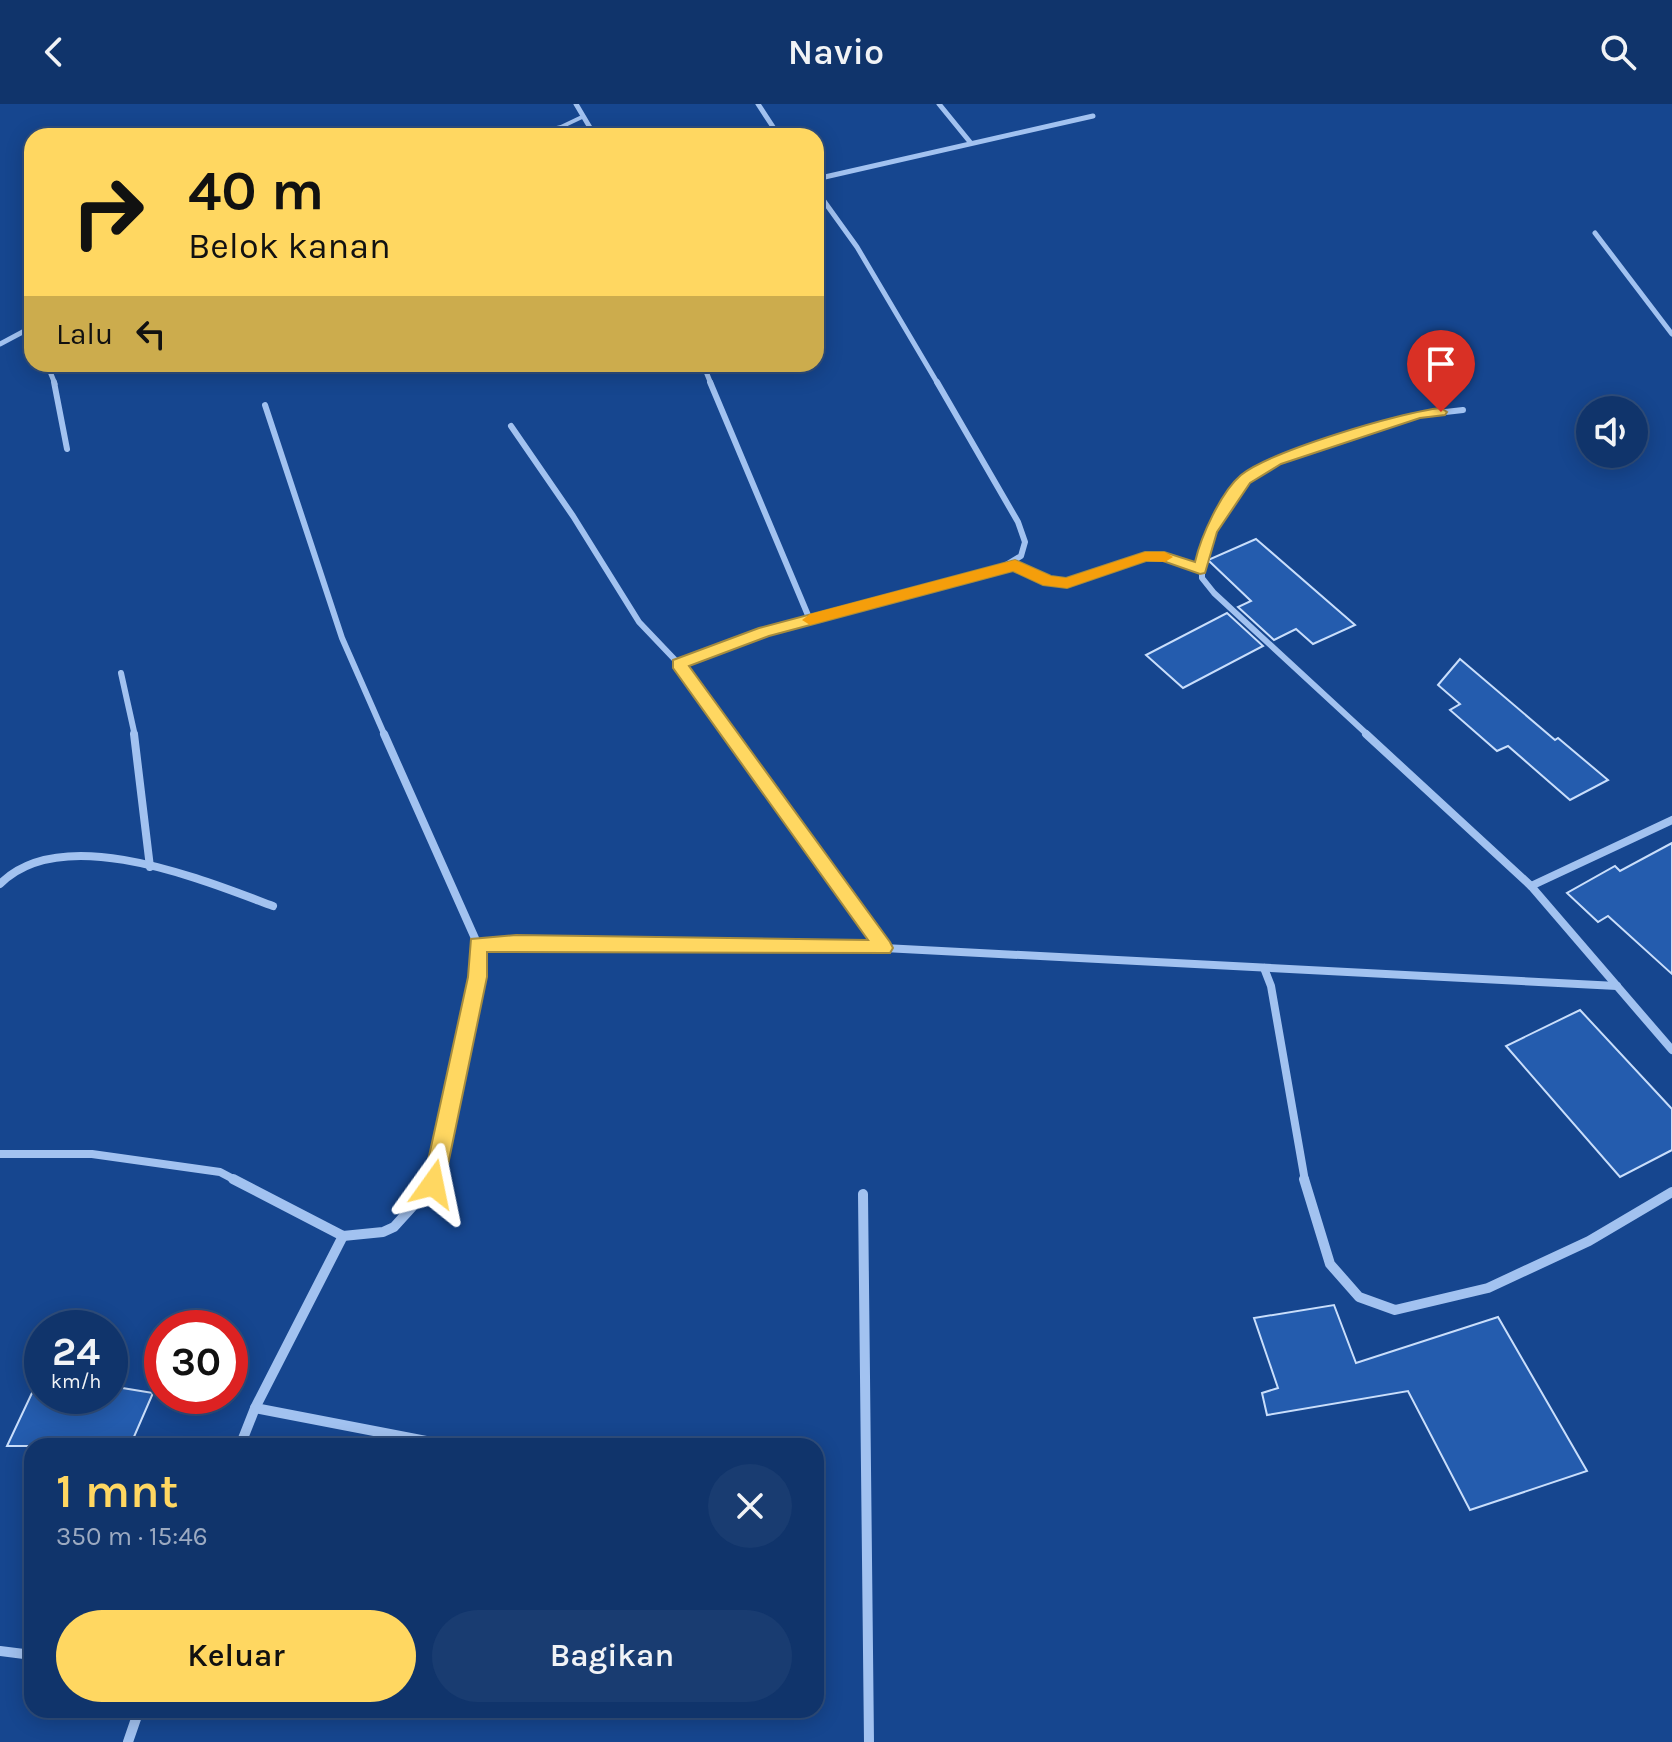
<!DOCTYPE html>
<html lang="id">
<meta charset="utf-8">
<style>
body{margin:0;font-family:Karla,sans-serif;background:#193c71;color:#f1f3f6;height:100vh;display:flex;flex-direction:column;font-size:30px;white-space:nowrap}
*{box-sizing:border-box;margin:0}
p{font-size:26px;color:#9caac1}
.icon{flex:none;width:44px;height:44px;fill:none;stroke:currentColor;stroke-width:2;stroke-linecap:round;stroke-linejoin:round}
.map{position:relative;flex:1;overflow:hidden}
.side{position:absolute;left:24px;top:1334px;width:800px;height:280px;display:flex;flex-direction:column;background:#10346b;border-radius:24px;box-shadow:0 4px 20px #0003,0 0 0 2px #304f7e}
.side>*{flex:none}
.guide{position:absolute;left:24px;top:24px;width:800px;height:244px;border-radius:24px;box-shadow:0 4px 20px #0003,0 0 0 2px #304f7e;background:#ffd761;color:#111;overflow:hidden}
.buttons{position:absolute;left:1576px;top:292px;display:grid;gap:16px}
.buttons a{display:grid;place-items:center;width:72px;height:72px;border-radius:50%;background:#10346b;box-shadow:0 4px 20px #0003,0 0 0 2px #304f7e;font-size:40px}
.speed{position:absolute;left:24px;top:1206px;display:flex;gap:16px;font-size:40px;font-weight:700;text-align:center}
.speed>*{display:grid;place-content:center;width:104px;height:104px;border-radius:50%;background:#10346b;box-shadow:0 4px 20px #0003,0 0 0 2px #304f7e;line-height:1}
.speed small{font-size:20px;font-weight:400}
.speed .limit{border:12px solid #d22;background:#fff;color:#111}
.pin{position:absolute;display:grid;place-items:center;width:68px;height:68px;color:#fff;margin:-82px -34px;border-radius:50% 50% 50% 0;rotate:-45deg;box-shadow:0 0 8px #0007}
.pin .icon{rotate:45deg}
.me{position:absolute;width:88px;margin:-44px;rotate:12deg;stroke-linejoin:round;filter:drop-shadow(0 0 6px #0008)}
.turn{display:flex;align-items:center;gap:28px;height:168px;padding:0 32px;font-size:36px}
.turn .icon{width:104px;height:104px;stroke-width:2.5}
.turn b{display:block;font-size:56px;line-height:68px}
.then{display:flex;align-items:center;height:76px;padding:0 32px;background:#0003;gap:16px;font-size:30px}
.round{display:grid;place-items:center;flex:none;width:84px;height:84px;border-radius:42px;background:#193c71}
.head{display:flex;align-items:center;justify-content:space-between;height:136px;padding:0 32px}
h1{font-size:48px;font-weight:600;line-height:60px;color:#ffd761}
.primary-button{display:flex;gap:16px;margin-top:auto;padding:16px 32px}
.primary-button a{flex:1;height:92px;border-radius:48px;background:#ffd761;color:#111;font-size:32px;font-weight:600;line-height:92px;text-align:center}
.primary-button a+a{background:#193c71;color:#f1f3f6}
header{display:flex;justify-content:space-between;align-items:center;height:104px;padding:0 32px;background:#10346b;font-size:36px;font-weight:600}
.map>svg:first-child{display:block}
.building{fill:#245cae;stroke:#c9defb;stroke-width:2}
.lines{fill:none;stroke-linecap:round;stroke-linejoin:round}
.service{stroke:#a2c2f0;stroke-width:4}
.minor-far3{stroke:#a2c2f0;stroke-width:5}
.minor-far2{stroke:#a2c2f0;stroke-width:6}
.minor-far1{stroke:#a2c2f0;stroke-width:8}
.minor{stroke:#a2c2f0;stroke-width:10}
.route{fill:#ffd761;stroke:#a68c3f;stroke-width:2}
.slow{fill:#f59e0b}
</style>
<header><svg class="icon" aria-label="back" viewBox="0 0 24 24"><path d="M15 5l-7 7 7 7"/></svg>Navio<svg class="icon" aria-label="search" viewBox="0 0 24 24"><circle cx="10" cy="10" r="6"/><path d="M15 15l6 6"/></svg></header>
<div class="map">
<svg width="1672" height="1638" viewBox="0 0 1672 1638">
<rect width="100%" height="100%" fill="#16468f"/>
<g class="building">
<polygon points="1256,435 1355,521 1313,540 1296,525 1274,536 1238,503 1251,497 1208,456"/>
<polygon points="1227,509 1263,542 1183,584 1146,551"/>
<polygon points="1460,555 1555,636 1558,634 1608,676 1570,696 1508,642 1497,647 1450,606 1460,600 1438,581"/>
<polygon points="1672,739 1672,870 1608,812 1598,818 1567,789 1615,762 1620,767"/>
<polygon points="1580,906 1672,1005 1672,1046 1620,1073 1506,942"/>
<polygon points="1334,1201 1356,1259 1498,1213 1587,1367 1470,1406 1408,1287 1267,1311 1262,1289 1278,1284 1254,1214"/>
<polygon points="40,1272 42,1292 110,1292 110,1282 153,1289 130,1342 7,1342"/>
</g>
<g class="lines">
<polyline class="service" points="524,32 561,23 582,13"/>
<g class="minor-far3">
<polyline points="576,0 595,32"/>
<polyline points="758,0 779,32"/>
<polyline points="939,0 970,38"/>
<polyline points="816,75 1093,12"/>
<polyline points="816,86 857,143 938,280"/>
<polyline points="1595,129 1672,230"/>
<polyline points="0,240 32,223"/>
<polyline points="47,260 55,280"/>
<polyline points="703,260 711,280"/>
</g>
<g class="minor-far2">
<polyline points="54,278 67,345"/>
<polyline points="710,278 810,516"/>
<polyline points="265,301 342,534 385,632"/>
<polyline points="511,322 573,412 639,518 679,560 731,632"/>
<polyline points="1015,461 1048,477 1067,479 1145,453 1164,452 1200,465"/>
<polyline points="679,560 765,527 991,470 1021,452 1025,438 1018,418 937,278"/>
<polyline points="121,569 135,632"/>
<polyline points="1369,632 1214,489 1202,474 1202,450 1210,428 1245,375 1276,357 1419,311 1463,306"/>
</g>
<g class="minor-far1">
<polyline points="134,630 150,763"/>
<polyline points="384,630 478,841 884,844 1617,882"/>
<polyline points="729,630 884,844"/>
<polyline points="1366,630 1531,782 1672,946"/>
<path d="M0,780C62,717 203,776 273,802"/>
<polyline points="1531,782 1672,716"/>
<polyline points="1264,864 1271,882 1305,1077"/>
<polyline points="0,1050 92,1050 220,1068 237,1077"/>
<polyline points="434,1077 478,873 478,841"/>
</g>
<g class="minor">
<polyline points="233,1075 343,1132 383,1128 394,1123 433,1080 434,1075"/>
<polyline points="1304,1075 1330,1160 1359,1193 1395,1206 1488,1184 1589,1137 1672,1088"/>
<polyline points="863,1090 869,1638"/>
<polyline points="255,1304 452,1342"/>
<polyline points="240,1342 255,1304 343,1132"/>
<polyline points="0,1547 32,1551"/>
<polyline points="128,1638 139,1606"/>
</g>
</g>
<path class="route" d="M1441,304L1447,308L1445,311L1420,314L1281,360L1250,379L1217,428L1205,469L1200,470L1163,457H1146L1067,484L1043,481L1013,467L769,532L689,562L890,838L893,844L890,849L487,848V873L444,1080L441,1087L433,1090L426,1087L423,1080L468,873L471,835L516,831L868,836L673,564V556L759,524L1015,456L1051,472L1066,474L1145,448H1164L1195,458C1201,432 1221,388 1241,371C1271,347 1401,308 1441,304Z"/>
<polygon class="slow" points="1145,448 1165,448 1173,453 1165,458 1146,457 1067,484 1043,481 1013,467 810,521 802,516 810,510 1015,456 1051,472 1066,474"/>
</svg>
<div class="buttons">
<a><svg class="icon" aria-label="sound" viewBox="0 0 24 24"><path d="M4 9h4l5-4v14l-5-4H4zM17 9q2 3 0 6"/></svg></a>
</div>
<div class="speed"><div>24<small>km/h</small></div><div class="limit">30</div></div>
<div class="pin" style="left:1441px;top:308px;background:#d93025"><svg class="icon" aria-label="arrive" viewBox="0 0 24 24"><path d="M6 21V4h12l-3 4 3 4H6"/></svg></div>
<svg class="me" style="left:433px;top:1080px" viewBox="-20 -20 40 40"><path d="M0-17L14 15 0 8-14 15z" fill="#ffd761" stroke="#fff" stroke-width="4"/></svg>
<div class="guide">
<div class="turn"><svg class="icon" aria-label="right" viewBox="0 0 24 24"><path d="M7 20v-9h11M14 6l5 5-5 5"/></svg><div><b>40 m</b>Belok kanan</div></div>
<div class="then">Lalu<svg class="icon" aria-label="left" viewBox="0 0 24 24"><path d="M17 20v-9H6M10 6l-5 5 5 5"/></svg></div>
</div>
<section class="side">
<div class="head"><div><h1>1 mnt</h1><p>350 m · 15:46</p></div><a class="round"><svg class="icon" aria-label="close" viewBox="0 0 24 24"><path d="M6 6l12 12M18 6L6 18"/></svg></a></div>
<div class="primary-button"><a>Keluar</a><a>Bagikan</a></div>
</section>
</div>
